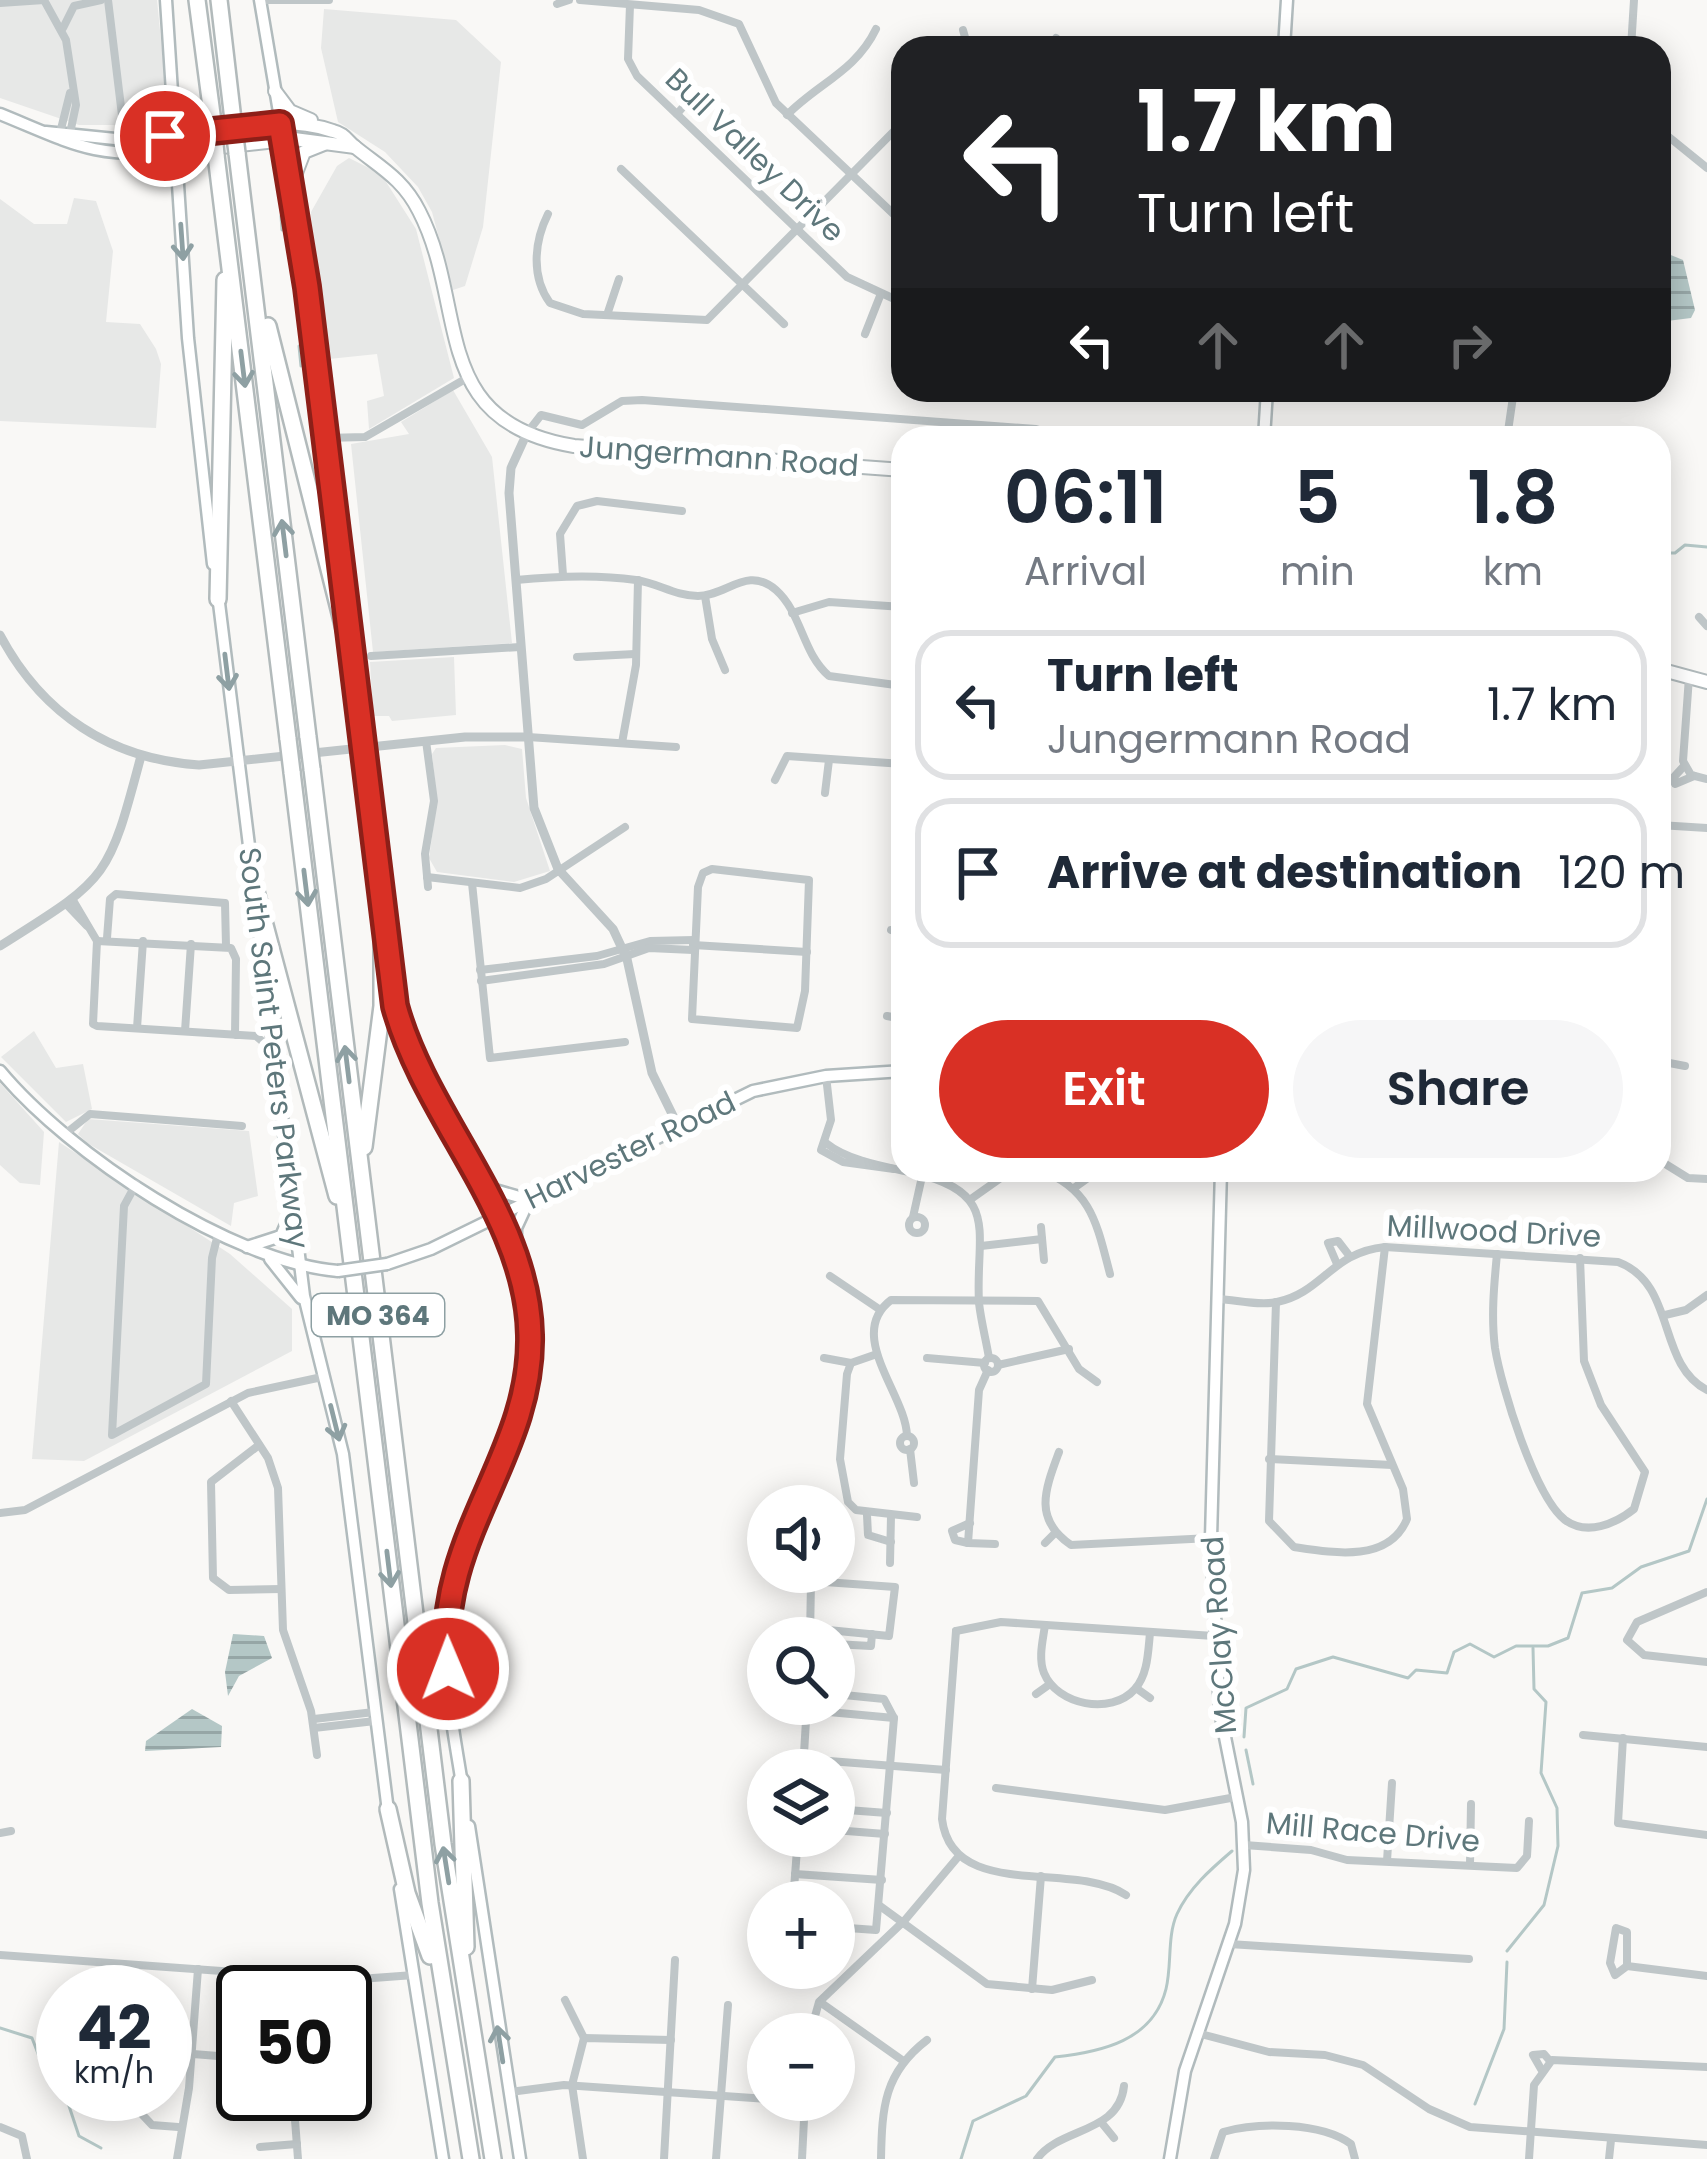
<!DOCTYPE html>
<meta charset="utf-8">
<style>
body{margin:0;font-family:Poppins,sans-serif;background:#f6f6f7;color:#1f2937;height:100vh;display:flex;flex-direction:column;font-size:45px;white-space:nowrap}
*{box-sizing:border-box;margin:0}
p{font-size:39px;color:#747a83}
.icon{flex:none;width:66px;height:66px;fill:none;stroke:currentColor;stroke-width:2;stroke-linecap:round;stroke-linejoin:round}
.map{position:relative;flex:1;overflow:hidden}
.side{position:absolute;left:891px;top:426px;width:780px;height:756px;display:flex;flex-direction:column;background:#fff;border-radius:36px;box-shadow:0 6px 30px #0003}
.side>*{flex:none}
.hud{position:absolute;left:891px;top:36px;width:780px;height:366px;border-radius:36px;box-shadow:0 6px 30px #0003;background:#202124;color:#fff;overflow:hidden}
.buttons{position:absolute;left:747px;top:1485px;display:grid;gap:24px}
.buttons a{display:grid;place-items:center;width:108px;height:108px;border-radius:50%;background:#fff;box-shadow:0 6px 30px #0003;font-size:60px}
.speed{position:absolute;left:36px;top:1965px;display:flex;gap:24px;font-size:60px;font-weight:700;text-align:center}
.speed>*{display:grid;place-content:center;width:156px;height:156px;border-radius:50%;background:#fff;box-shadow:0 6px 30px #0003;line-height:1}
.speed small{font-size:30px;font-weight:400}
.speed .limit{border:6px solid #111;border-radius:18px;background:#fff;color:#111}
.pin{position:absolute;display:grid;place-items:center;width:102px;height:102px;color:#fff;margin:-51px;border:6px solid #fff;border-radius:50%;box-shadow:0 3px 12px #0007}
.me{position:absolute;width:132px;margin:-66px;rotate:359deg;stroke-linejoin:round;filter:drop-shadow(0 0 9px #0008)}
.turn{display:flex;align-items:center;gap:42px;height:252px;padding:0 48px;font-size:54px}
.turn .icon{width:156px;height:156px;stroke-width:2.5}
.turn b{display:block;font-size:84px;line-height:102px}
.lanes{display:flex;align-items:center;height:114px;padding:0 48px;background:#0003;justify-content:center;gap:60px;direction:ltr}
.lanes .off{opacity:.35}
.eta{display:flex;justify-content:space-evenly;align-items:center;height:204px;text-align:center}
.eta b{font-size:72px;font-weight:600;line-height:84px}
.primary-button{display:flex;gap:24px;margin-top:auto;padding:24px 48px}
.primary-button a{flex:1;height:138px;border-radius:72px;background:#d93025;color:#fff;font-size:48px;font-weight:600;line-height:138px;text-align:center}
.primary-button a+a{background:#f6f6f7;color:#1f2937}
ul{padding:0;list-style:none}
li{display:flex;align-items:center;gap:36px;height:150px;margin:0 24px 18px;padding:0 24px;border:6px solid #e0e1e3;border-radius:36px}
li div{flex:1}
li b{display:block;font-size:45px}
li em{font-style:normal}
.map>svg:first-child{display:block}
.built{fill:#e7e8e7}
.water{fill:url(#water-rules)}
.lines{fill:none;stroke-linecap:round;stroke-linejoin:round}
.stream{stroke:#b4c7c6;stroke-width:3}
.secondary-casing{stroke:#b1bbbd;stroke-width:15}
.primary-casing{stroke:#b0b9bb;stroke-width:16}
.motorway-casing{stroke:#b2babb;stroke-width:20}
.minor{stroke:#bfc6c8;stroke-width:8}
.tertiary{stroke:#bfc6c8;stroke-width:9}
.secondary{stroke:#fff;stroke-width:10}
.primary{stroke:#fff;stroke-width:12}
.motorway{stroke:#fff;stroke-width:15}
.secondary-bridge-casing{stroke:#b1bbbd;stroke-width:15;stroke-linecap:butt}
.motorway-bridge-casing{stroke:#b2babb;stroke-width:20;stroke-linecap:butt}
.secondary-bridge{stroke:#fff;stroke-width:10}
.motorway-bridge{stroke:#fff;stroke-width:15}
.oneway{stroke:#8ea0a3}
.route-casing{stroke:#8d1f18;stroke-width:30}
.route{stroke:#d93025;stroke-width:21}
.labels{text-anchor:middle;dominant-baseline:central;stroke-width:12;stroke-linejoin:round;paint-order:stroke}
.shield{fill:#fff;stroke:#8ea0a3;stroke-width:3}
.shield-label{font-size:27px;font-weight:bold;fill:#5e777b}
.street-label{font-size:30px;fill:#5e777b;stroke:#fff}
</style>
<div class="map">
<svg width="1707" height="2159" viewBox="0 0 1707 2159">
<defs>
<pattern id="water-rules" width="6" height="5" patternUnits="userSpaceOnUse" patternTransform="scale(3)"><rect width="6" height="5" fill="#b4c7c6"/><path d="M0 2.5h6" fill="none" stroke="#96a6a6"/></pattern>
</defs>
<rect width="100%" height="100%" fill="#f9f8f6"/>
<g class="built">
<polygon points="0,0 157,0 168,111 160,125 79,125 0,98"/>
<polygon points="324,9 456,20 501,62 483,227 465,286 453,290 432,212 418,187 385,152 338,122 321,48"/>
<polygon points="349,158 381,174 416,229 454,378 369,429 367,401 384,396 377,354 329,359 312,244 311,212 337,166"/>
<polygon points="74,198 96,201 113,251 106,322 140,324 156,349 161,364 156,428 0,421 0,199 34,224 67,224"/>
<polygon points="453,390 492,457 512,643 373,652 351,444 409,434 401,422"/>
<polygon points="454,657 456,715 392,721 389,716 373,716 370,662"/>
<polygon points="505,745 522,749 526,798 550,871 514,882 437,872 429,858 437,801 432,754 436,748"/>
<polygon points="34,1031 56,1068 83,1064 92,1109 66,1122 1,1057"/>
<polygon points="0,1083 44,1132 40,1185 20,1183 0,1165"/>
<polygon points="88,1119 249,1131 258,1196 234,1203 231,1226 87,1143 78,1134"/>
<polygon points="59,1142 230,1254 292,1309 292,1351 84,1461 32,1459"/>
</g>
<g class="water">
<polygon points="1661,251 1683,260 1695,310 1691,318 1659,322"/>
<polygon points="233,1634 264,1636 272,1658 239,1676 228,1696 225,1672"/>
<polygon points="192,1709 222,1726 221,1747 145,1751 146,1741"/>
</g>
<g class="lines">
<g class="stream">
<polyline points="281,216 282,230"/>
<polyline points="299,346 301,366"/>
<polyline points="1289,434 1311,438"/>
<polyline points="1659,553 1675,553 1685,545 1707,547"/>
<polyline points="1244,1737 1246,1708 1287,1689 1296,1669 1333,1657 1408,1678 1416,1670 1447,1673 1454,1652 1470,1644 1494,1657 1516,1646 1548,1646 1568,1638 1582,1593 1612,1588 1641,1567 1689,1551 1707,1499"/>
<polyline points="1246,1750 1253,1784"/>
<polyline points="1507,1951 1544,1905 1558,1846 1557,1808 1541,1773 1546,1702 1534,1689 1533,1648"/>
<polyline points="0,2028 32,2038 42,2064 63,2082"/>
<polyline points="65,2094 79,2136 101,2148"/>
<polyline points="1475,2104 1504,2029 1507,1962"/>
<path d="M961,2159L973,2121L1026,2096L1055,2057C1101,2052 1153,2041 1166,1989C1172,1965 1167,1936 1177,1914C1189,1888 1211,1869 1232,1851"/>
</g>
<g class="secondary-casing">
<g id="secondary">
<polyline points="166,0 188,338 213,564"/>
<polyline points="260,0 300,236 346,615"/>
<polyline points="1284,48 1287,0"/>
<path d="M0,114C76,145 92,158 178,152"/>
<polyline points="46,132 125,140 177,134"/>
<polyline points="1264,438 1267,390"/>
<polyline points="218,595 254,886"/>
<polyline points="348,639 383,930"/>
<polyline points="258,922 304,1296 343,1454 388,1811"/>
<path d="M388,961C391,982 393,1003 400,1023C434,1128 527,1220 530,1333C533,1425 470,1497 450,1584C436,1647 452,1720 462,1784"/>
<path d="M0,1071C69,1154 231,1262 338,1271"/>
<polyline points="481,1186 526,1199"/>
<polyline points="247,1247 281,1236 292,1211"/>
<polyline points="516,1252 516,1228 528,1202"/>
<polyline points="270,1259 301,1298"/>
<polyline points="387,1264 431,1249 753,1091 826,1076 903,1071"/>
<polyline points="469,1826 520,2159"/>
<polyline points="400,1889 443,2159"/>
<polyline points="1170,2159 1185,2071 1235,1924 1244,1870 1242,1822 1220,1712 1211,1538 1221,1170"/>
</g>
</g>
<g class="primary-casing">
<g id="primary">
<polyline points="275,91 290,111 311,120"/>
<path d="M177,134C226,126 286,115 333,131C345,134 346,140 355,147C381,168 403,179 419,211C469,307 427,422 574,446L903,470"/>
<polyline points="178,152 294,139 355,147"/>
<polyline points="291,186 304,152 324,144"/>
<polyline points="1659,669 1707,682"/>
</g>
</g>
<g class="motorway-casing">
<g id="motorway">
<polyline points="197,0 213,122"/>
<polyline points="219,0 233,120"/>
<polyline points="237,153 308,737"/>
<polyline points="216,155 288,739"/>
<polyline points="268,326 348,645"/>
<polyline points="218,599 225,280"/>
<polyline points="312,769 443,1844 493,2159"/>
<polyline points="292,772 430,1903 471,2159"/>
<polyline points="253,880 337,1196"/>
<polyline points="364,1147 382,1006 382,927"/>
<polyline points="461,1781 466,1947"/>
<polyline points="388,1809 407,1893 430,1956"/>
</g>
</g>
<g class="minor">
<polyline points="108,0 125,140"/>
<polyline points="260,0 329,0"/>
<polyline points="580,0 699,10 739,24 776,103 903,223"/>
<polyline points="0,3 44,0 66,40 76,105 69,138"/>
<polyline points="557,4 569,0"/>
<polyline points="630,5 628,59 637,76 847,277 903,303"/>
<polyline points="63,28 74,6 101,0"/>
<polyline points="963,30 968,48"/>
<polyline points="1050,48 1056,38"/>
<polyline points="1138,48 1138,45"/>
<polyline points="1631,48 1634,0"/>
<polyline points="677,114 689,100"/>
<path d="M787,115C817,84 856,71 876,29"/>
<polyline points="1659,129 1707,168"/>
<polyline points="59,137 70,93"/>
<polyline points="621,169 784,324"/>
<path d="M548,214C534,242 531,277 550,303L583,314L707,320L903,122"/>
<polyline points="607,315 619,279"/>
<polyline points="865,334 880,296"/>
<polyline points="527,433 541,415 582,425 622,401 642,400 1036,429 1065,438"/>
<polyline points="325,438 365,437 467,378"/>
<polyline points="1507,438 1514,390"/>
<polyline points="563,575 560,534 577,506 597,501 682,511"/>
<path d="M516,580C556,576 596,574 636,580C658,583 675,596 698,596C727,596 747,565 776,590C802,613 802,653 829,676L903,686"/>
<polyline points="705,596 712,639 725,670"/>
<polyline points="792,613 829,602 903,607"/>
<polyline points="1699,617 1707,626"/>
<polyline points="371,656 520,647"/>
<polyline points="577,657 635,654"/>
<polyline points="1689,677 1683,761 1691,775 1707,779"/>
<polyline points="528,737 676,747"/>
<polyline points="426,741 434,801 425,854 428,887"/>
<polyline points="622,743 636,665 638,580"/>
<polyline points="1684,766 1673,778 1675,784 1694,776"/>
<polyline points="775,780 787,756 903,764"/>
<polyline points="825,793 829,760"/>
<polyline points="1659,825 1707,828"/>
<polyline points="896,844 903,842"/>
<polygon points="712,869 809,880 805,991 797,1028 692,1019 698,887 703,873"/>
<polyline points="427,877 520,888 546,879 625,827"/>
<polyline points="472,883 490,1058 625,1042"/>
<polyline points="74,902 97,941"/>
<polyline points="68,906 87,926"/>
<polyline points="891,930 903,932"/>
<polyline points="107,938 110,899 116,894 225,903 226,946"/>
<polyline points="693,945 807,952"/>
<polyline points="480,970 597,956 650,941 694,940"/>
<polyline points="481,981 604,964 649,948 693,950"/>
<polyline points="887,1016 903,1019"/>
<polyline points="137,1028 143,941"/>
<polyline points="185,1031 191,944"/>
<polyline points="235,1035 236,959 231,948 97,941 93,1024 97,1026 256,1036 270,1048"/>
<polyline points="1659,1061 1685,1066"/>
<polyline points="826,1076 831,1120 821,1150 843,1162 894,1169"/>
<polyline points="65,1134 90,1114 242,1126"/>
<path d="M826,1143C848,1161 887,1167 914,1173C1002,1193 975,1233 979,1303C981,1321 986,1340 989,1358"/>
<polyline points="1659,1160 1688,1178 1707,1179"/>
<path d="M1040,1170C1092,1189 1097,1225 1110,1274"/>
<polyline points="1555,1170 1598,1170"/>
<polyline points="136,1184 124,1206 112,1435 206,1384 212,1258 218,1234"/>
<polyline points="1074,1188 1099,1170"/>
<polyline points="971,1199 1012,1170"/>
<circle cx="917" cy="1225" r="8"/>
<polyline points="913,1217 923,1172"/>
<polyline points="1041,1227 1044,1260"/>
<polyline points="981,1246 1042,1239"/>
<path d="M1497,1254C1494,1285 1491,1317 1495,1348C1501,1386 1535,1497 1565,1520C1587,1536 1615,1524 1634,1509L1645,1472L1601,1405L1584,1361L1580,1258"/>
<polyline points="1337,1264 1328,1243 1338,1241 1348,1254"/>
<polyline points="830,1276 879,1309"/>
<path d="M1219,1299C1237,1300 1259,1306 1277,1302C1322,1293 1332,1252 1385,1247L1618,1262C1677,1284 1656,1364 1707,1390"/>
<path d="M1276,1302L1269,1521L1294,1547C1333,1553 1389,1563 1407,1519L1403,1489L1367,1404L1385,1247"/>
<polyline points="1665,1315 1686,1310 1707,1295"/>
<polyline points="877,1354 851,1363 847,1374 840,1459 848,1502 856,1510 917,1517"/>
<polyline points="824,1358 851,1363"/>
<polyline points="927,1358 985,1363"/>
<circle cx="991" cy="1365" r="7"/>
<polyline points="998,1365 1069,1349"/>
<polyline points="988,1370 979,1390 968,1543 995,1544"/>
<polyline points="231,1401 268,1458 278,1488 283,1630 311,1711 317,1755"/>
<path d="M907,1436C906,1394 845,1335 891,1300L1038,1301L1079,1369L1097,1382"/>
<circle cx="907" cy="1443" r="7"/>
<polyline points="259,1445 211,1482 213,1578 229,1590 281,1589"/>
<polyline points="910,1449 914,1483"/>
<path d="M1059,1452C1045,1490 1033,1519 1071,1545L1211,1538"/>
<polyline points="1269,1459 1392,1465"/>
<polyline points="0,1513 25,1510 248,1393 322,1377"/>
<polyline points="867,1515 868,1535 891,1542"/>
<polyline points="968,1543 955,1540 952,1531 970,1523"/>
<polyline points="1045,1543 1055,1533"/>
<polyline points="890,1563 891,1516"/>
<polyline points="1707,1592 1637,1622 1627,1640 1644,1655 1707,1662"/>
<path d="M1045,1625C1043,1640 1038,1658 1044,1673C1057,1705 1111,1716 1135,1689C1148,1674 1148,1652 1150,1633"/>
<polyline points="808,1628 889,1636 895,1587 811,1581 810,1638"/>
<path d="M956,1631L942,1819C952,1902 1074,1860 1126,1895"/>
<polyline points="956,1631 1001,1622 1214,1636"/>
<polyline points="834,1644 871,1646 872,1634"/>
<polyline points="1136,1688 1150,1698"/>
<polyline points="834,1694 884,1699 894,1718 876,1930 834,1927"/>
<polyline points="1036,1694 1050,1684"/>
<polyline points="807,1710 894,1718"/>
<polyline points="314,1719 374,1712"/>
<polyline points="314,1728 375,1721"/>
<polyline points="1583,1735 1707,1747"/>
<polyline points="1623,1738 1618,1823 1707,1835"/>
<polyline points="803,1759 946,1770"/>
<polyline points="803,1770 807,1704"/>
<polyline points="996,1788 1165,1810 1236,1797"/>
<polyline points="834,1809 887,1813"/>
<polyline points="834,1830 885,1834"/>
<polyline points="0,1833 11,1831"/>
<polyline points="1244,1845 1311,1850 1347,1860 1517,1868 1527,1856 1529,1821"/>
<polyline points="1387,1861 1392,1783"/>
<polyline points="1470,1864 1471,1804"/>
<polyline points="795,1874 882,1880"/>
<polyline points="793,1902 798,1836"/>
<polyline points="880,1906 987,1984 1052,1990 1092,1980"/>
<polyline points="1229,1944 1469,1959"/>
<polyline points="0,1955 346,1980 414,1975"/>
<polyline points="1627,1966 1627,1932 1616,1928 1610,1963 1615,1975 1627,1966 1707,1976"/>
<polyline points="1032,1989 1041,1876"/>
<polyline points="565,2000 584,2038"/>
<polyline points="820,2002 902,2060"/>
<polyline points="1197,2033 1269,2052 1325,2055 1363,2065 1429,2109 1470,2127 1707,2145"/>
<polyline points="810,2034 819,2002 905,1920 958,1857"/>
<polyline points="193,2054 243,2058"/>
<polyline points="1541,2069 1533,2055 1544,2054 1550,2061"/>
<polyline points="510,2092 564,2085 768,2099"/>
<polyline points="123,2094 152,2125 178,2127"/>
<polyline points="293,2094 298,2159"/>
<polyline points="785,2100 805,2101"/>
<polyline points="1101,2122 1114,2138"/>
<polyline points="0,2127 22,2136 27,2159"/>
<polyline points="260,2147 297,2144"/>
<polyline points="177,2159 189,2088 198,1969"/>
<polyline points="583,2159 572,2085 584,2038 671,2040"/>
<polyline points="664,2159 675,1960"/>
<polyline points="716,2159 728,2005"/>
<polyline points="802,2159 805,2100"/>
<path d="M881,2159C882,2107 884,2073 927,2040"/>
<path d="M1037,2159C1060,2127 1119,2134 1124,2086"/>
<path d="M1214,2159L1223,2132C1258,2122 1321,2122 1351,2144L1355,2159"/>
<polyline points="1529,2159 1534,2085 1552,2060 1707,2067"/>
<polyline points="1609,2159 1611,2140"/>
</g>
<g class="tertiary">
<polyline points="527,433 511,468 509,493 534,808 558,869 613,929 627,959 652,1073 677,1124"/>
<path d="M0,635C42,714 110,759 199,765L465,737H528"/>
<path d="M0,946C108,878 108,881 141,756"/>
</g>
<use href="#secondary" class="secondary"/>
<use href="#primary" class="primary"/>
<use href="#motorway" class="motorway"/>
<g class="secondary-bridge-casing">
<polyline id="secondary-bridge" points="338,1271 387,1264"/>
</g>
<g class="motorway-bridge-casing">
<g id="motorway-bridge">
<polyline points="233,120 237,153"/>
<polyline points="213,122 216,155"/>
<polyline points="308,737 312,769"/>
<polyline points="288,739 292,772"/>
</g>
</g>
<use href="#secondary-bridge" class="secondary-bridge"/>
<use href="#motorway-bridge" class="motorway-bridge"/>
</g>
<defs><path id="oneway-shaft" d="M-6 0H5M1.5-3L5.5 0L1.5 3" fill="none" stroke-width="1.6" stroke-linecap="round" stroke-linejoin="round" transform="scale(3)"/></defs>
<g class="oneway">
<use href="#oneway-shaft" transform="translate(182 242) rotate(86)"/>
<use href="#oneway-shaft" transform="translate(243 369) rotate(83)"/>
<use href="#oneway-shaft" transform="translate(284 538) rotate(-97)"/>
<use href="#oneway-shaft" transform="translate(227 672) rotate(83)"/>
<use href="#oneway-shaft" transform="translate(306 888) rotate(83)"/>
<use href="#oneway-shaft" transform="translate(347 1064) rotate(-97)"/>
<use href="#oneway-shaft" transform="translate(335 1423) rotate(76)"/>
<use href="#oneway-shaft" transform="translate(389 1569) rotate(83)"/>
<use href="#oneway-shaft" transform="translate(446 1865) rotate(-99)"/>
<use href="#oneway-shaft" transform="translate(500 2044) rotate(-99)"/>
</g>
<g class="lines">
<g class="route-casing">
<path id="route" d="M165,136L280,124L307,287L395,1006C426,1119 528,1215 530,1335C533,1457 434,1537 448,1669"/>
</g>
<use href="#route" class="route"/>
</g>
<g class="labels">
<rect class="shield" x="312" y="1294" width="132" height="42" rx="9"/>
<g class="shield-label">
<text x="378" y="1315">MO 364</text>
</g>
<g class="street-label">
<text transform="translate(755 155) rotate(44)">Bull Valley Drive</text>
<text transform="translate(719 456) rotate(4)">Jungermann Road</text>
<text transform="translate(274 1048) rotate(83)">South Saint Peters Parkway</text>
<text transform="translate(630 1150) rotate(-26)">Harvester Road</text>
<text transform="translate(1494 1231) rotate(3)">Millwood Drive</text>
<text transform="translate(1219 1635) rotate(-94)">McClay Road</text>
<text transform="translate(1373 1832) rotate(5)">Mill Race Drive</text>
</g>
</g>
</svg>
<div class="buttons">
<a><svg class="icon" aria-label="sound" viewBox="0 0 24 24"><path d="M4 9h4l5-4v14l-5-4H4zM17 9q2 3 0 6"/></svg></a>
<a><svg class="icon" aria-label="search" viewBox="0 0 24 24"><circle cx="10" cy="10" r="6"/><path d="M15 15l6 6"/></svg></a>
<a><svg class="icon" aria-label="layers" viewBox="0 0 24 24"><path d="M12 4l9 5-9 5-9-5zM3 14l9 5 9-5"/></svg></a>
<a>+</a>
<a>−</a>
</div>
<div class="speed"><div>42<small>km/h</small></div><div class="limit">50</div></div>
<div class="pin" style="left:165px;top:136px;background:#d93025"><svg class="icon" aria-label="arrive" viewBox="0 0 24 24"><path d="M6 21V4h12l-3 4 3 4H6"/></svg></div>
<svg class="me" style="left:448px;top:1669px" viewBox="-20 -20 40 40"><circle r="17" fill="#d93025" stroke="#fff" stroke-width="3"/><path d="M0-11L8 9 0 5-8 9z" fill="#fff"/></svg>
<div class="hud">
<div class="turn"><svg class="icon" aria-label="left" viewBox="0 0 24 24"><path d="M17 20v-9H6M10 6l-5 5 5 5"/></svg><div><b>1.7 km</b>Turn left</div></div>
<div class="lanes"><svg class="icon" aria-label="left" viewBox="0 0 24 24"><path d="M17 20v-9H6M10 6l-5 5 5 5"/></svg><svg class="icon off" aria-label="ahead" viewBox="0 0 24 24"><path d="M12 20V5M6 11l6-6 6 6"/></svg><svg class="icon off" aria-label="ahead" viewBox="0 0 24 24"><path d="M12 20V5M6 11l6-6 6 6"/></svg><svg class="icon off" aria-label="right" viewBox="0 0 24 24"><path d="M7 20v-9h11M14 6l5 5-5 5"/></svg></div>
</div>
<section class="side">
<div class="eta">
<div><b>06:11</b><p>Arrival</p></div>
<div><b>5</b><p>min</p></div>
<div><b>1.8</b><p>km</p></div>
</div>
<ul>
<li><svg class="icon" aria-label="left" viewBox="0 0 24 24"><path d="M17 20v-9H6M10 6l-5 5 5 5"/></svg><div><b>Turn left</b><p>Jungermann Road</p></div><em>1.7 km</em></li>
<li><svg class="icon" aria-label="arrive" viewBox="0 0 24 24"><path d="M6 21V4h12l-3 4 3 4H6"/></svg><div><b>Arrive at destination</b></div><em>120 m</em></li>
</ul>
<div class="primary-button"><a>Exit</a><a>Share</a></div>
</section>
</div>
